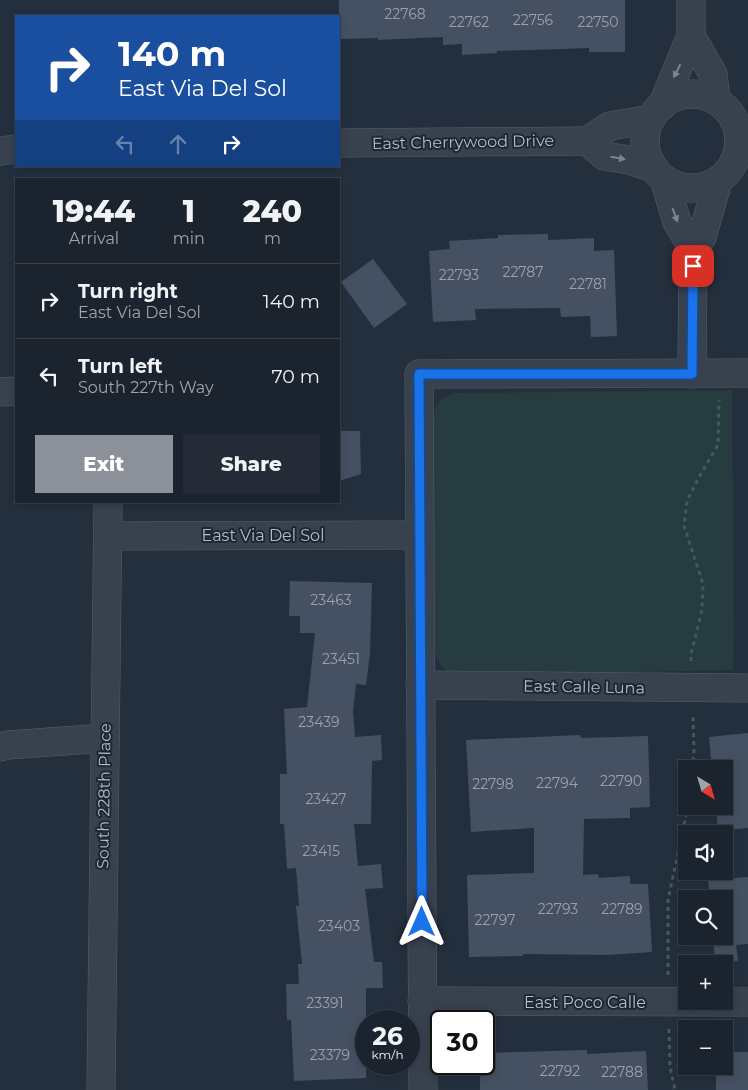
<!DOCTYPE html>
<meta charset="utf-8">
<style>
body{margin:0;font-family:Montserrat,sans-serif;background:#242b36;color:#f1f3f6;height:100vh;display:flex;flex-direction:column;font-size:19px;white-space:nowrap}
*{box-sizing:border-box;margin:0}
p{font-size:16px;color:#a0a4aa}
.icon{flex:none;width:28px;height:28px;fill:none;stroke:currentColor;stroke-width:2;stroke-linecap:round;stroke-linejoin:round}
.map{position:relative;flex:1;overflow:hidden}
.details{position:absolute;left:15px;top:178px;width:325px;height:325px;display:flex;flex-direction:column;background:#1b232e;border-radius:0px;box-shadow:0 2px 8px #0003,0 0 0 1px #39404a}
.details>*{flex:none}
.banner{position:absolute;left:15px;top:15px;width:325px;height:152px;border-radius:0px;box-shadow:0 2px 8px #0003,0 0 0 1px #39404a;background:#1a4fa0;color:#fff;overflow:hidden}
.needle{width:32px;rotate:143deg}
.fabs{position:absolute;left:678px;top:760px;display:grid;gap:10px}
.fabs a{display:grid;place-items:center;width:55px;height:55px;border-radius:0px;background:#1b232e;box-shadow:0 2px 8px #0003,0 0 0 1px #39404a;font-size:25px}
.speed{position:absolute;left:355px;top:1010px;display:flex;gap:10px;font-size:25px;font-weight:700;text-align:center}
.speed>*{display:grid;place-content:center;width:65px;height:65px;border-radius:50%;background:#1b232e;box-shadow:0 2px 8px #0003,0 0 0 1px #39404a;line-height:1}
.speed small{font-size:12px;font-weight:400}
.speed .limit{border:2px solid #111;border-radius:8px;background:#fff;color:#111}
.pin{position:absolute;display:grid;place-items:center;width:42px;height:42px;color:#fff;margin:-21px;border-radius:10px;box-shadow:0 2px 8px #0006}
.me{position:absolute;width:55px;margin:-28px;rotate:0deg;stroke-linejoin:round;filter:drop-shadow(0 0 4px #0008)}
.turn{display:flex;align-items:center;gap:18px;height:105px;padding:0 20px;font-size:22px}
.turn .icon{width:65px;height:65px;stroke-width:2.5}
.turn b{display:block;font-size:35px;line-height:42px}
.lanes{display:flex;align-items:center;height:48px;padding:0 20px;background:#0003;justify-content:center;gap:25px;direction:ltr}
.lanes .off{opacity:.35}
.eta{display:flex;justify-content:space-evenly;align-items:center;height:85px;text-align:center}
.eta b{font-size:30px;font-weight:800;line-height:35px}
.cta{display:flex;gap:10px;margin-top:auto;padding:10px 20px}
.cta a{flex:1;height:58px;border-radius:0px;background:#8c9099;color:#fff;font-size:20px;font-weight:800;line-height:58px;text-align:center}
.cta a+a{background:#242b36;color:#f1f3f6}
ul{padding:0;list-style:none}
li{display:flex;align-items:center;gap:15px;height:75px;padding:0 20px;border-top:1px solid #39404a}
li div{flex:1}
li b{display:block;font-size:19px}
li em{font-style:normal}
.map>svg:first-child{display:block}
.green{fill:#263c3f}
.building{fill:#455162}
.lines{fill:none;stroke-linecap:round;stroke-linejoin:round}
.minor-casing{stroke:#565f6c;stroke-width:29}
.path{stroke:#44595c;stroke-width:3;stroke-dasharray:4 4;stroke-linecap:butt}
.minor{stroke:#38414e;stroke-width:28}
.oneway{fill:#7c8592}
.route-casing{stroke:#114b97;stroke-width:12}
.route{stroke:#1a73e8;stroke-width:9}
.labels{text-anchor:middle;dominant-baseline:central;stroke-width:4;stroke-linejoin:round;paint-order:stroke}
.number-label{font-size:14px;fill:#98a1af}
.street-label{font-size:16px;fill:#b4bcc9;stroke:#1d2633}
</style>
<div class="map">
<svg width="748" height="1090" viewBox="0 0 748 1090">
<rect width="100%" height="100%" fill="#242f3e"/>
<polygon class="green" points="732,390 734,633 733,670 455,676 442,667 434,652 434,410 441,399 456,393"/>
<g class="building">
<polygon points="339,0 625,0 625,52 589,52 589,48 497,51 497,53 462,55 462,44 443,45 443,37 378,40 378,38 339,39"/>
<polygon points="548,234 548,240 594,238 594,251 614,250 617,336 591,337 590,316 561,317 560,308 475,309 476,320 433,322 429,251 450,249 449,241 498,238 498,235"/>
<polygon points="373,259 407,304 374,328 341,282"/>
<polygon points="339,431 360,431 361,474 339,481"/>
<polygon points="290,581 372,583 370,653 366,685 356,684 353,711 355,737 381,735 382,760 372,761 371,824 354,824 358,866 381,864 383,888 365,889 374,962 382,962 383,988 366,988 366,1078 294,1081 291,1020 287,1020 286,984 299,984 298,964 302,964 296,906 299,906 296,868 287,869 284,824 280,824 280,774 287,774 284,709 307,707 315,633 300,633 300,616 289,616"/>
<polygon points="748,733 748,828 718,831 716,806 724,806 724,769 712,769 709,737"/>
<polygon points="580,735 581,738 648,736 650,807 630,808 630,818 584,819 583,875 598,874 599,878 630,876 630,884 648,884 652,952 608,955 523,954 523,956 469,957 467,875 534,873 534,828 471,832 466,740"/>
<polygon points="748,877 748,944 736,945 738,961 715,963 713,936 724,936 724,899 710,899 708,880"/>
<polygon points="587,1050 587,1054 646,1051 648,1090 480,1090 480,1064 484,1064 484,1053"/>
<polygon points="724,1052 748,1052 748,1090 716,1090 716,1066 724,1066"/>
</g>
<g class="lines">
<g class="minor-casing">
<g id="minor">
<polyline points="691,36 713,74 716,101"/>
<circle cx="692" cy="141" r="47"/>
<polyline points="662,106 691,36 691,0"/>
<polyline points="587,141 604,156 629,160 654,168"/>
<polyline points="587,141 610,126 651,119"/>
<polyline points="339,143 587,141"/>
<polyline points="0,151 16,149"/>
<polyline points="664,179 677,222 693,248 692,374"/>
<polyline points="693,248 702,237 718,181"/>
<polyline points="0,392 16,391"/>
<polyline points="108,536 419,535"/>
<polyline points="420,685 748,688"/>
<polyline points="0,747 8,745 105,738"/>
<polyline points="422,1001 748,1002"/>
<polyline points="101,1090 108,501"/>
<polyline points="423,1090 419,374 748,373"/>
</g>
</g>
<g class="path">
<polyline points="691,661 691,654 702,610 703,584 684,526 687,501 699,477 718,445 719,400"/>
<polyline points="692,769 694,752 693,714"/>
<polyline points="668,975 668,900 688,806"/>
<polyline points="669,1029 670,1067 675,1090"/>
</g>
<use href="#minor" class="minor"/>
</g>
<defs><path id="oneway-solid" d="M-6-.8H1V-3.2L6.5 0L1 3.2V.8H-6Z" transform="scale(1.25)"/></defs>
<g class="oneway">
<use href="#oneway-solid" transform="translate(677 71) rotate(117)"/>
<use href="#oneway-solid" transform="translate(618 158) rotate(10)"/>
<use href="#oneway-solid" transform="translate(675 215) rotate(70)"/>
</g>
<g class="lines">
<g class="route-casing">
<polyline id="route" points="422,922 419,374 692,374 693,266"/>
</g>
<use href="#route" class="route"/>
</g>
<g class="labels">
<g class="number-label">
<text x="405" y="14">22768</text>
<text x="533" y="20">22756</text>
<text x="469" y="22">22762</text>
<text x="598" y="22">22750</text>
<text x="523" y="272">22787</text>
<text x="459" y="275">22793</text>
<text x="588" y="284">22781</text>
<text x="331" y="600">23463</text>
<text x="341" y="659">23451</text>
<text x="319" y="722">23439</text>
<text x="621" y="781">22790</text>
<text x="557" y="783">22794</text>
<text x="493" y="784">22798</text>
<text x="326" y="799">23427</text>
<text x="321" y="851">23415</text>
<text x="558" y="909">22793</text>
<text x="622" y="909">22789</text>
<text x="495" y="920">22797</text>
<text x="339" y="926">23403</text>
<text x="325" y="1003">23391</text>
<text x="330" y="1055">23379</text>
<text x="560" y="1071">22792</text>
<text x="622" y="1072">22788</text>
</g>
<g class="street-label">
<text transform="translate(463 142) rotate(-1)">East Cherrywood Drive</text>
<text x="263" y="535">East Via Del Sol</text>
<text transform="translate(584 687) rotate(1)">East Calle Luna</text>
<text transform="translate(104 796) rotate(-89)">South 228th Place</text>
<text x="585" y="1002">East Poco Calle</text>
</g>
</g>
</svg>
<div class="fabs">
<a><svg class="needle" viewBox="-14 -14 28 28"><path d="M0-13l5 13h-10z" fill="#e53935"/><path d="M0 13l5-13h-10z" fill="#a0a4aa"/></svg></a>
<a><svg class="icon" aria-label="sound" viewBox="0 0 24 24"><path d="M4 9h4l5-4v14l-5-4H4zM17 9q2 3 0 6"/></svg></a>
<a><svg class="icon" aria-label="search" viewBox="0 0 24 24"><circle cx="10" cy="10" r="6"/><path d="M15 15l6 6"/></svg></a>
<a>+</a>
<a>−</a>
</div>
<div class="speed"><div>26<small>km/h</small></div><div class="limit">30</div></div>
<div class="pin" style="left:693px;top:266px;background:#d93025"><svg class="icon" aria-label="arrive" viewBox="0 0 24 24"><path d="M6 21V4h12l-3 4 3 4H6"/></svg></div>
<svg class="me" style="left:422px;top:922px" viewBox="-20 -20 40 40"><path d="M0-17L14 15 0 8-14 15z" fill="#1a73e8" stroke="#fff" stroke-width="4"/></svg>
<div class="banner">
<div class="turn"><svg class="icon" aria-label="right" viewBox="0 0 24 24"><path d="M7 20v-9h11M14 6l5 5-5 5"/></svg><div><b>140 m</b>East Via Del Sol</div></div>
<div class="lanes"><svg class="icon off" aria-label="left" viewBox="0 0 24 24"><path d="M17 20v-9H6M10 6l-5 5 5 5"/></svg><svg class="icon off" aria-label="ahead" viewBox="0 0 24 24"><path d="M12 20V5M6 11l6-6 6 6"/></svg><svg class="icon" aria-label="right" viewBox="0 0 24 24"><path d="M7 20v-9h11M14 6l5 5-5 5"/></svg></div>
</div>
<section class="details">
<div class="eta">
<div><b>19:44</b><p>Arrival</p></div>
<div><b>1</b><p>min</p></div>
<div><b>240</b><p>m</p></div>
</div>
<ul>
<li><svg class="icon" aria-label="right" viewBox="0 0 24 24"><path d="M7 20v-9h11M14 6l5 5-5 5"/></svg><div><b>Turn right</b><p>East Via Del Sol</p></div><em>140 m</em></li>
<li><svg class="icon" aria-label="left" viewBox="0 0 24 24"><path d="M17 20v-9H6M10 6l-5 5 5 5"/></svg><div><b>Turn left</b><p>South 227th Way</p></div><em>70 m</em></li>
</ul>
<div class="cta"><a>Exit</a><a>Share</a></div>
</section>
</div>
